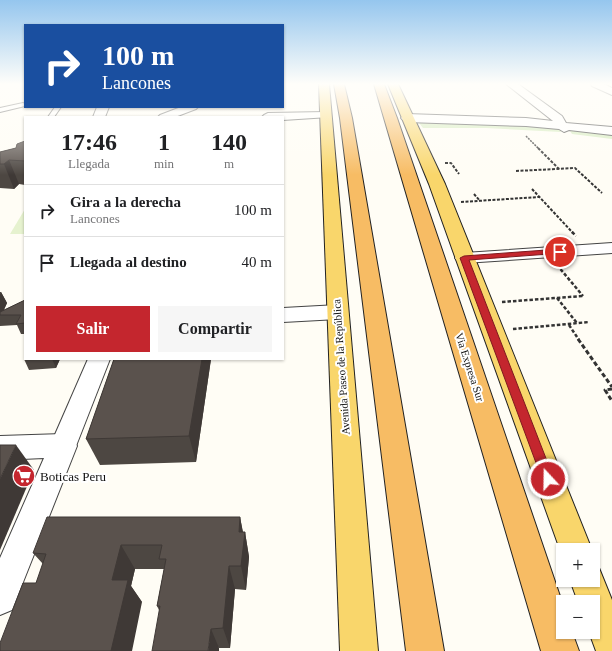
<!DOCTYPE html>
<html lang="es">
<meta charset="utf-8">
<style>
body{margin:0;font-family:"Times New Roman",serif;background:#f6f6f6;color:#202124;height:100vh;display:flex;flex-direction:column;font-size:15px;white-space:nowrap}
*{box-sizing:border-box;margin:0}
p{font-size:13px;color:#757577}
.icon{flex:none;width:22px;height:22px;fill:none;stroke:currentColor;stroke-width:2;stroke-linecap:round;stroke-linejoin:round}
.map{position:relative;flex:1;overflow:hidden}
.sheet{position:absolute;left:24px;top:116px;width:260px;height:244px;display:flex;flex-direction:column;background:#fff;border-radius:0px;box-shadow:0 1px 3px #0004}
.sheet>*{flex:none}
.hud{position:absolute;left:24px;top:24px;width:260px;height:84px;border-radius:0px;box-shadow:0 1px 3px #0004;background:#1a4fa0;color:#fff;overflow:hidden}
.controls{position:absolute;left:556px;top:543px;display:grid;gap:8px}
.controls a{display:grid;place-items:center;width:44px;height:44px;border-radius:0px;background:#fff;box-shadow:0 1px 3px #0004;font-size:20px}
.pin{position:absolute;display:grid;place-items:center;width:34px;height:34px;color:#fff;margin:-17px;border:2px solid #fff;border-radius:50%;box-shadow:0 1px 4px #0007}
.me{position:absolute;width:44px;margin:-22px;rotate:339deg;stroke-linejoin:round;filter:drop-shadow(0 0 3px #0008)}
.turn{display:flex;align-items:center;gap:14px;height:84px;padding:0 12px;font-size:18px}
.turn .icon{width:52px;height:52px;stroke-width:2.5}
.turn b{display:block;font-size:28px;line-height:34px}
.eta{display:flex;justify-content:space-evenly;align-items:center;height:68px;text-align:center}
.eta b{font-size:24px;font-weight:700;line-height:28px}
.action{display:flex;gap:8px;margin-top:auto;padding:8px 12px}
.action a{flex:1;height:46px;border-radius:0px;background:#c4262e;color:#fff;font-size:16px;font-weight:700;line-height:46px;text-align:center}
.action a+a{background:#f6f6f6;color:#202124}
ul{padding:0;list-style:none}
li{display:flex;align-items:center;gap:12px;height:52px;padding:0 12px;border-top:1px solid #e0e0e0}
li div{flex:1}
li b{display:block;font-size:15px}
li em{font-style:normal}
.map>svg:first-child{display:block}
.green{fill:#d5ebbd}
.pitch{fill:#e6f2cf}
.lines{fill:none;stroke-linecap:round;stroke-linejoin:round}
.service-casing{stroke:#444;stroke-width:2}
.minor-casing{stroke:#444;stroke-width:2}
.tertiary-casing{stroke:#444;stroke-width:2}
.primary-casing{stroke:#222;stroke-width:2}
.trunk-casing{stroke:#222;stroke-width:2}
.path-far3{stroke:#333;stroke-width:1.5;stroke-dasharray:2 1;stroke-linecap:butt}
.path-far2{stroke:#333;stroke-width:2;stroke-dasharray:3 1.5;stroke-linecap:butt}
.path-far1{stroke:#333;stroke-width:2.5;stroke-dasharray:3.5 2;stroke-linecap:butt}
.path{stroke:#333;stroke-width:3;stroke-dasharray:4.5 2.5;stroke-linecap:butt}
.service{fill:#fff;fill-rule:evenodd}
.minor{fill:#fff;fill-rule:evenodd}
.tertiary{fill:#fff;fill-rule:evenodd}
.primary{fill:#f9d66b;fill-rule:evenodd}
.trunk{fill:#f7bc64;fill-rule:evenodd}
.wall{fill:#4d4742}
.shaded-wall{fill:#3f3936}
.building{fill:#5a524d;stroke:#3f3936}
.route{fill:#c4262e;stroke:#7f191e}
.labels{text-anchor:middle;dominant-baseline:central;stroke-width:4;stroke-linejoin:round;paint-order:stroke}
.street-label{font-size:11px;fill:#111;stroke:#fff}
.near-poi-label{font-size:13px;fill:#111;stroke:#fff;text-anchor:start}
</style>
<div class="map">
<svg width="612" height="651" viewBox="0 0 612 651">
<rect width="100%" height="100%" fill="#fffdf5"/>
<g class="green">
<polygon points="419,123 508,124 558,128 561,132 486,128 423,128"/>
<polygon points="568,128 612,132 612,139 572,134"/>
</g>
<polygon class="pitch" points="25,209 25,234 10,234"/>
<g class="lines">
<g class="service-casing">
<g id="service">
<polygon points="23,103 25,104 25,106 0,112 0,108"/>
<polygon points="55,107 61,107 54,117 48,117"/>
</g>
</g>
<g class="minor-casing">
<g id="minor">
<polygon points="506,84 518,84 562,116 566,123 612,127 612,135 569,130 564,132 559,129 526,126 407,122 403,120 401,118 403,116 407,114 526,118 553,121"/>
<polygon points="591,84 604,84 612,88 612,95 592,86"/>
<polygon points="97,107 109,107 105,117 93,117"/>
<polygon points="181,107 198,107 196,109 175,117 158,117 160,115"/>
<polygon points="325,112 329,113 331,115 329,117 283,120 283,117 262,117 264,115 268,113"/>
<polygon points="612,243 612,253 464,263 458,262 455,258 458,254 464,253"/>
<polygon points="338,305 345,307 348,312 345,317 338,319 283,322 283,308"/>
<polygon points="88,359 110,359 76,446 72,454 63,457 54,454 50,446"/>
</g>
</g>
<g class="tertiary-casing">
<polygon id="tertiary" points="63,434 73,438 77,446 12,610 0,615 0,558 44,458 0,460 0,436"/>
</g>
<g class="primary-casing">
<g id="primary">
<polygon points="319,84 329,84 378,651 340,651"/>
<polygon points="388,84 398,84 445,184 592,550 563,550 563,558 429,184"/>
<polygon points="593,566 599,568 612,600 612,651 596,651 589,632 593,632 593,602 578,602 570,580 593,580"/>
</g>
</g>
<g class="trunk-casing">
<g id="trunk">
<polygon points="334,84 344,84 352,118 444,651 406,651 340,118"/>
<polygon points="374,84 384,84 397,118 563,605 563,632 572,632 579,651 541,651"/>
</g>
</g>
<polyline class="path-far3" points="526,136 539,149"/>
<g class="path-far2">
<polyline points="538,148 559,169"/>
<polyline points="445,163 451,163 459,174"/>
<polyline points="516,171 575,168 602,193"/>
<polyline points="532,189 573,233"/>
<polyline points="474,194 480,201"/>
<polyline points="461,202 539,197"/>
</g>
<g class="path-far1">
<polyline points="572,232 576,236"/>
<polyline points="557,265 583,296"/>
<polyline points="557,298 577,323"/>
<polyline points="502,302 583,296"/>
<polyline points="569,325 579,340"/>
<polyline points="513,329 589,322"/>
</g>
<g class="path">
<polyline points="578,339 612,387"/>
<polyline points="612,389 605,390 612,401"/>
</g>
<use href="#service" class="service"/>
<use href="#minor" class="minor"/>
<use href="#tertiary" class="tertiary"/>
<use href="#primary" class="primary"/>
<use href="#trunk" class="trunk"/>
</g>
<g class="wall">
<polygon points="25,141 25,185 19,184 14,189 0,188 0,152 16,148"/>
<polygon points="0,292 1,292 7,303 4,310 25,300 25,334 21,334 17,325 0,326"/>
<polygon points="24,359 60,359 56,368 29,370"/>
<polygon points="114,359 211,359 196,462 100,465 86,439"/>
<polygon points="240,517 243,532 245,532 249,557 246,590 235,589 230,648 219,648 159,610 157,606 164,569 135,569 131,586 142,602 36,583 43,564 33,553"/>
</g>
<g class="shaded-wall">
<polygon points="9,160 19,184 14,189 4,164"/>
<polygon points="1,292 7,303 1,315 0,315 0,295"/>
<polygon points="52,359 60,359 56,368"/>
<polygon points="202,359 211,359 196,462 189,436"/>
<polygon points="16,445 34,470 0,550 0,479"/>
<polygon points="240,517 244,539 245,532 249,557 246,590 241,566 239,532"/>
<polygon points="121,545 135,569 131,586 142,602 132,651 111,651 112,580"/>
<polygon points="229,566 235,589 230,648 223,628"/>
<polygon points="211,629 219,648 219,651 208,651"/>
</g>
<g class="building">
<polygon points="25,141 25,161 9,160 4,164 0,164 0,152 16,148 17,144"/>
<polygon points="25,300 25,323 16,324 21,315 0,315 0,312"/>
<polygon points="114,359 202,359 189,436 86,439"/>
<polygon points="0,445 16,445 0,479"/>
<polygon points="47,517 240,517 239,532 245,532 241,566 229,566 223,628 211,629 208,651 152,651 160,606 157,606 166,559 159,559 162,545 121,545 112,580 128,580 111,651 0,651 0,643 23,583 36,583 46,554 33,553"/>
</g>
<linearGradient id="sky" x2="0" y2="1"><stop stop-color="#95c6ee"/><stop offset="0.48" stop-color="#fffefa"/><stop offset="1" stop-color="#fffefa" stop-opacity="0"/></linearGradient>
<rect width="612" height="175" fill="url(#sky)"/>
<polygon class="route" points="560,249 563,250 563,253 469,260 554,479 553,483 548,484 544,483 542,479 460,258 464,256"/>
<defs>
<g id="supermarket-disc" transform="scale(1.15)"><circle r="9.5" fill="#c4262e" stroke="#fff"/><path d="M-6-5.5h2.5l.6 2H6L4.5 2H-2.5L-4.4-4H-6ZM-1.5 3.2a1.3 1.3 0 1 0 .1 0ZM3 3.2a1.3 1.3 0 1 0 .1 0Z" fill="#fff"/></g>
</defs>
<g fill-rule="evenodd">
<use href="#supermarket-disc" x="24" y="476"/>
</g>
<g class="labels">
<g class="street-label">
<text transform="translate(341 367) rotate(-94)">Avenida Paseo de la República</text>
<text transform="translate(470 367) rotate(72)">Via Expresa Sur</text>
</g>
<g class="near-poi-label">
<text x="40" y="476">Boticas Peru</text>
</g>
</g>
</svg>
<div class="controls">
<a>+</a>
<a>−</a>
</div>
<div class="pin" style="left:560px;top:252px;background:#d93025"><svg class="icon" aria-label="arrive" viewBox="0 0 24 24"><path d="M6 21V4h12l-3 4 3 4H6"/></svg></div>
<svg class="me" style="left:548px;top:479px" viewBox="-20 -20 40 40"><circle r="17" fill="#c4262e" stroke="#fff" stroke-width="3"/><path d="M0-11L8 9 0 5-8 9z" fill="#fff"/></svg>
<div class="hud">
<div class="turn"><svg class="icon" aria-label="right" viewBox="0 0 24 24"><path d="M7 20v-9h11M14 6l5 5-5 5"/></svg><div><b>100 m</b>Lancones</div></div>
</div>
<section class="sheet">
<div class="eta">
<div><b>17:46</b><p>Llegada</p></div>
<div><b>1</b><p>min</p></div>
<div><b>140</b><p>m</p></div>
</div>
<ul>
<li><svg class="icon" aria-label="right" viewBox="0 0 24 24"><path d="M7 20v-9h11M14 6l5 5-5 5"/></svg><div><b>Gira a la derecha</b><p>Lancones</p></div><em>100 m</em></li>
<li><svg class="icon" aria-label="arrive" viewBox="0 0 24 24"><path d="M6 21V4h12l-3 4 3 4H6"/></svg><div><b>Llegada al destino</b></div><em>40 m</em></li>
</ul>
<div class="action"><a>Salir</a><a>Compartir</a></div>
</section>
</div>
